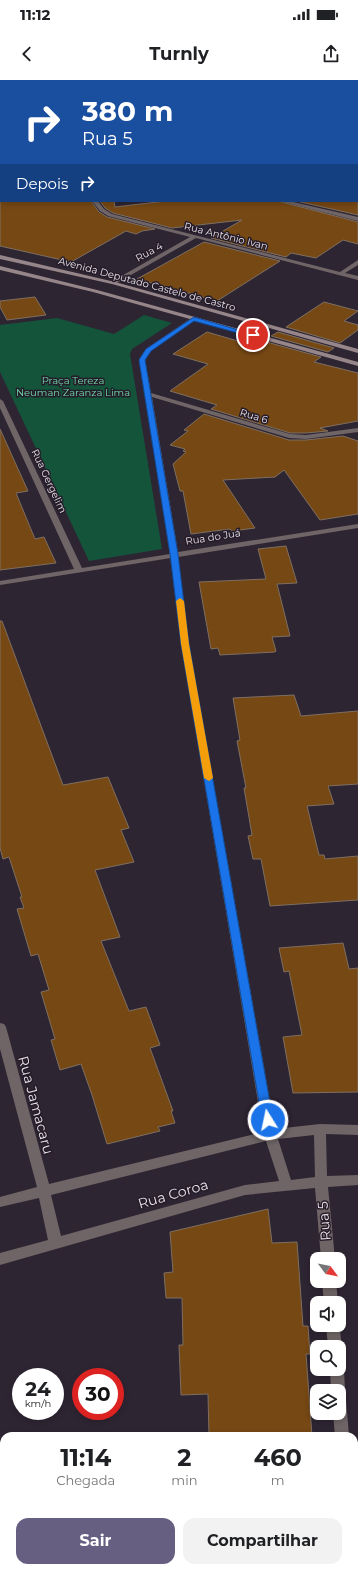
<!DOCTYPE html>
<html lang="pt">
<meta charset="utf-8">
<style>
body{margin:0;font-family:Montserrat,sans-serif;background:#f2f2f2;color:#202124;height:100vh;display:flex;flex-direction:column;font-size:15px;white-space:nowrap}
*{box-sizing:border-box;margin:0}
p{font-size:13px;color:#757577}
.icon{flex:none;width:22px;height:22px;fill:none;stroke:currentColor;stroke-width:2;stroke-linecap:round;stroke-linejoin:round}
.map{position:relative;flex:1;overflow:hidden}
.panel{position:absolute;left:0px;top:1352px;width:358px;height:140px;display:flex;flex-direction:column;background:#fff;border-radius:12px 12px 0 0;box-shadow:0 2px 6px #0003}
.panel>*{flex:none}
.hud{position:absolute;left:0px;top:0px;width:358px;height:122px;box-shadow:0 2px 6px #0003;background:#1a4fa0;color:#fff;overflow:hidden}
.needle{width:26px;rotate:122deg}
.fabs{position:absolute;left:310px;top:1172px;display:grid;gap:8px}
.fabs a{display:grid;place-items:center;width:36px;height:36px;border-radius:8px;background:#fff;box-shadow:0 2px 6px #0003;font-size:20px}
.speed{position:absolute;left:12px;top:1288px;display:flex;gap:8px;font-size:20px;font-weight:700;text-align:center}
.speed>*{display:grid;place-content:center;width:52px;height:52px;border-radius:50%;background:#fff;box-shadow:0 2px 6px #0003;line-height:1}
.speed small{font-size:10px;font-weight:400}
.speed .limit{border:6px solid #d22;background:#fff;color:#111}
.pin{position:absolute;display:grid;place-items:center;width:34px;height:34px;color:#fff;margin:-17px;border:2px solid #fff;border-radius:50%;box-shadow:0 1px 4px #0007}
.me{position:absolute;width:44px;margin:-22px;rotate:350deg;stroke-linejoin:round;filter:drop-shadow(0 0 3px #0008)}
.turn{display:flex;align-items:center;gap:14px;height:84px;padding:0 16px;font-size:18px}
.turn .icon{width:52px;height:52px;stroke-width:2.5}
.turn b{display:block;font-size:28px;line-height:34px}
.then{display:flex;align-items:center;height:38px;padding:0 16px;background:#0003;gap:8px;font-size:15px}
.eta{display:flex;justify-content:space-evenly;align-items:center;height:68px;text-align:center}
.eta b{font-size:24px;font-weight:700;line-height:28px}
.cta{display:flex;gap:8px;margin-top:auto;padding:8px 16px}
.cta a{flex:1;height:46px;border-radius:12px;background:#665f82;color:#fff;font-size:16px;font-weight:700;line-height:46px;text-align:center}
.cta a+a{background:#f2f2f2;color:#202124}
.status{display:flex;justify-content:space-between;align-items:center;height:28px;padding:0 20px;background:#fff;direction:ltr}
.status svg{height:11px;fill:currentColor}
header{display:flex;justify-content:space-between;align-items:center;height:52px;padding:0 16px;background:#fff;font-size:18px;font-weight:700}
.map>svg:first-child{display:block}
.green{fill:#13543b}
.building{fill:#764814;stroke:#7e6f61}
.lines{fill:none;stroke-linecap:round;stroke-linejoin:round}
.minor{fill:#6f6566;fill-rule:evenodd}
.secondary{fill:#968689;fill-rule:evenodd}
.route{fill:#1a73e8;stroke:#114b97}
.slow{fill:#f59e0b}
.labels{text-anchor:middle;dominant-baseline:central;stroke-width:3;stroke-linejoin:round;paint-order:stroke}
.far-street-label{font-size:10px;fill:#e8e2eb;stroke:#251c29}
.far-park-label{font-size:10px;fill:#72dbac;stroke:#251c29}
.near-street-label{font-size:14px;fill:#e8e2eb;stroke:#251c29}
</style>
<div class="status"><b>11:12</b><svg viewBox="0 0 49 12"><path d="M0 12V9h3v3zM5 12V6h3v6zM10 12V3h3v9zM15 12V0h3v12zM26 1h20v11H26zM47 4h2v5h-2z"/></svg></div>
<header><svg class="icon" aria-label="back" viewBox="0 0 24 24"><path d="M15 5l-7 7 7 7"/></svg>Turnly<svg class="icon" aria-label="share" viewBox="0 0 24 24"><path d="M12 15V3M7 8l5-5 5 5M5 13v7h14v-7"/></svg></header>
<div class="map">
<svg width="358" height="1492" viewBox="0 0 358 1492">
<rect width="100%" height="100%" fill="#2e2533"/>
<polygon class="green" points="144,235 172,243 132,269 130,274 162,469 89,481 0,292 0,245 57,238 114,254"/>
<g class="building">
<polygon points="0,121 91,121 99,132 107,137 155,149 142,151 136,154 126,151 71,182 0,166"/>
<polygon points="100,121 114,121 115,127 166,121 278,121 358,142 358,164 343,160 316,178 291,173 286,177 211,158 242,140 172,148 113,133 105,128"/>
<polygon points="296,121 358,121 358,135"/>
<polygon points="204,162 280,181 217,221 137,199"/>
<polygon points="35,217 46,235 7,240 0,227 0,221"/>
<polygon points="324,222 358,231 344,241 358,245 358,250 340,263 286,247"/>
<polygon points="207,252 255,266 263,261 321,277 314,282 358,293 358,341 320,348 328,351 306,353 290,353 211,329 217,325 170,311 208,284 173,274"/>
<polygon points="278,252 334,268 328,272 271,256"/>
<polygon points="204,334 289,360 306,360 343,356 358,361 358,434 320,440 284,390 275,397 223,400 255,448 232,451 230,449 191,454 183,411 180,411 173,384 186,372 183,371 185,369 170,365 188,351 184,350"/>
<polygon points="0,349 28,411 16,413 35,459 44,457 56,483 0,490"/>
<polygon points="286,466 297,503 277,504 290,556 272,557 276,571 275,572 220,575 218,568 211,569 199,502 266,499 258,469"/>
<polygon points="0,541 2,541 63,705 108,697 129,748 121,750 134,782 95,790 120,857 101,861 129,931 146,927 160,965 150,968 173,1031 171,1031 175,1043 158,1047 160,1051 107,1064 92,1015 81,984 60,990 51,960 55,959 41,912 49,910 38,874 31,876 17,829 24,828 20,817 22,817 9,777 3,779 0,768"/>
<polygon points="294,615 301,636 358,631 358,704 328,706 334,724 307,726 319,775 324,775 325,779 358,776 358,820 270,826 261,779 253,779 248,756 252,755 244,708 246,708 237,661 240,660 233,618"/>
<polygon points="343,863 349,889 358,888 358,1012 293,1013 283,957 302,955 289,891 284,892 279,868"/>
<polygon points="268,1129 272,1163 297,1162 303,1246 308,1246 310,1274 306,1274 312,1356 209,1356 208,1314 181,1315 179,1265 183,1265 182,1218 166,1218 164,1193 173,1192 170,1152"/>
</g>
<g class="lines">
<g class="minor">
<rect x="103" y="0" width="5" height="1"/>
<rect x="357" y="23" width="1" height="2"/>
<rect x="0" y="33" width="1" height="2"/>
<rect x="0" y="83" width="1" height="4"/>
<rect x="357" y="93" width="1" height="4"/>
<polygon points="92,121 98,121 104,129 112,134 340,192 358,180 358,185 345,193 358,196 358,200 196,158 115,204 111,204 111,202 190,157 108,136 100,131"/>
<polygon points="279,121 289,121 358,137 358,141"/>
<path d="M193,237L195,238V240L150,271L145,279L151,313L290,354L306,355L358,348V352L306,359L289,358L152,317L178,472L358,444V448L178,477L189,564L275,1049L320,1044L358,1045V1055L326,1054L327,1096L358,1095V1105L328,1107L335,1179H321L315,1108L245,1115L0,1185V1173L48,1160L39,1118L0,1127V1117L37,1107L0,969V943L4,944L6,947L49,1104L263,1052L181,564L171,478L0,505V501L74,489L0,328V319L3,321L82,488L170,474L139,279L146,269ZM314,1055L315,1097L291,1100L278,1059ZM266,1061L279,1101L245,1105L61,1156L51,1115Z"/>
<polygon points="322,1201 336,1201 338,1223 324,1223"/>
<polygon points="339,1243 342,1267 339,1272 339,1267 328,1267 326,1245 339,1245"/>
<polygon points="339,1283 342,1284 344,1289 345,1311 344,1314 346,1319 349,1356 335,1356 333,1333 339,1333 339,1311 331,1311 330,1289 339,1289"/>
<polygon points="354,1481 358,1482 358,1492 345,1492 345,1488 354,1488"/>
</g>
<g class="secondary">
<polygon points="0,175 115,202 358,269 358,273 112,204 0,179"/>
<polygon points="0,186 97,210 358,282 358,286 93,212 0,190"/>
</g>
</g>
<polygon class="route" points="194,237 256,255 253,257 194,241 151,271 145,280 178,474 189,564 273,1040 272,1043 268,1044 264,1043 262,1040 181,564 170,474 139,280 146,269"/>
<polygon class="slow" points="180,518 184,521 189,564 213,698 209,701 204,698 181,564 176,521"/>
<g class="labels">
<g class="far-street-label">
<text transform="translate(226 156) rotate(14)">Rua Antônio Ivan</text>
<text transform="translate(149 172) rotate(-29)">Rua 4</text>
<text transform="translate(147 204) rotate(15)">Avenida Deputado Castelo de Castro</text>
<text transform="translate(254 336) rotate(17)">Rua 6</text>
<text transform="translate(49 401) rotate(65)">Rua Gergelim</text>
<text transform="translate(213 457) rotate(-9)">Rua do Juá</text>
</g>
<g class="far-park-label">
<text x="73" y="300">Praça Tereza<tspan x="73" dy="12">Neuman Zaranza Lima</tspan></text>
</g>
<g class="near-street-label">
<text transform="translate(36 1025) rotate(75)">Rua Jamacaru</text>
<text transform="translate(173 1114) rotate(-16)">Rua Coroa</text>
<text transform="translate(324 1141) rotate(-95)">Rua 5</text>
</g>
</g>
</svg>
<div class="fabs">
<a><svg class="needle" viewBox="-14 -14 28 28"><path d="M0-13l5 13h-10z" fill="#e53935"/><path d="M0 13l5-13h-10z" fill="#757577"/></svg></a>
<a><svg class="icon" aria-label="sound" viewBox="0 0 24 24"><path d="M4 9h4l5-4v14l-5-4H4zM17 9q2 3 0 6"/></svg></a>
<a><svg class="icon" aria-label="search" viewBox="0 0 24 24"><circle cx="10" cy="10" r="6"/><path d="M15 15l6 6"/></svg></a>
<a><svg class="icon" aria-label="layers" viewBox="0 0 24 24"><path d="M12 4l9 5-9 5-9-5zM3 14l9 5 9-5"/></svg></a>
</div>
<div class="speed"><div>24<small>km/h</small></div><div class="limit">30</div></div>
<div class="pin" style="left:253px;top:255px;background:#d93025"><svg class="icon" aria-label="arrive" viewBox="0 0 24 24"><path d="M6 21V4h12l-3 4 3 4H6"/></svg></div>
<svg class="me" style="left:268px;top:1040px" viewBox="-20 -20 40 40"><circle r="17" fill="#1a73e8" stroke="#fff" stroke-width="3"/><path d="M0-11L8 9 0 5-8 9z" fill="#fff"/></svg>
<div class="hud">
<div class="turn"><svg class="icon" aria-label="right" viewBox="0 0 24 24"><path d="M7 20v-9h11M14 6l5 5-5 5"/></svg><div><b>380 m</b>Rua 5</div></div>
<div class="then">Depois<svg class="icon" aria-label="right" viewBox="0 0 24 24"><path d="M7 20v-9h11M14 6l5 5-5 5"/></svg></div>
</div>
<section class="panel">
<div class="eta">
<div><b>11:14</b><p>Chegada</p></div>
<div><b>2</b><p>min</p></div>
<div><b>460</b><p>m</p></div>
</div>
<div class="cta"><a>Sair</a><a>Compartilhar</a></div>
</section>
</div>
